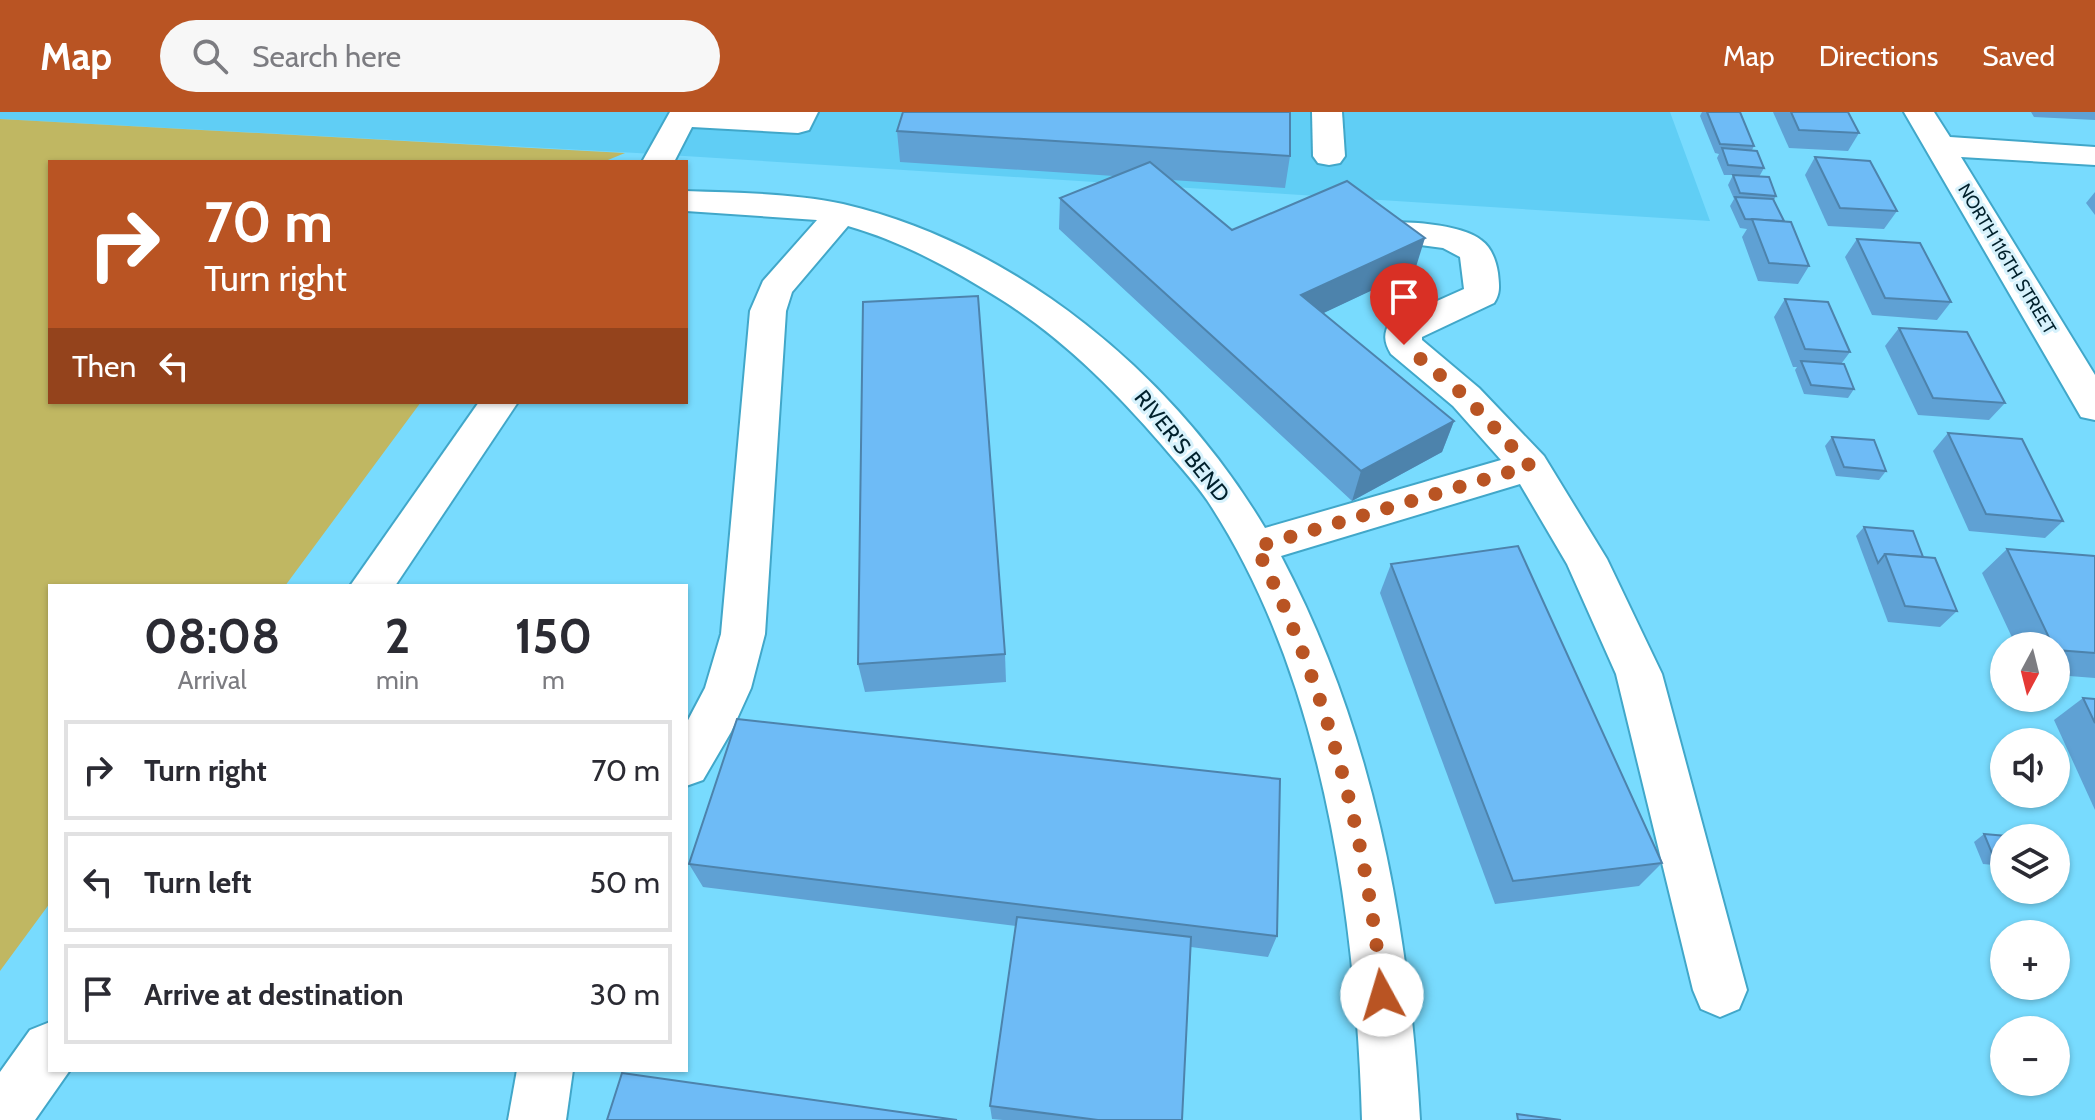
<!DOCTYPE html>
<meta charset="utf-8">
<style>
body{margin:0;font-family:Cabin,sans-serif;background:#f7f7f7;color:#2b2b33;height:100vh;display:flex;flex-direction:column;font-size:30px;white-space:nowrap}
*{box-sizing:border-box;margin:0}
p{font-size:26px;color:#7c7c81}
.icon{flex:none;width:44px;height:44px;fill:none;stroke:currentColor;stroke-width:2;stroke-linecap:round;stroke-linejoin:round}
.map{position:relative;flex:1;overflow:hidden}
.details{position:absolute;left:48px;top:472px;width:640px;height:488px;display:flex;flex-direction:column;background:#fff;border-radius:0px;box-shadow:0 2px 6px #0004}
.details>*{flex:none}
.top-card{position:absolute;left:48px;top:48px;width:640px;height:244px;border-radius:0px;box-shadow:0 2px 6px #0004;background:#b95423;color:#fff;overflow:hidden}
.needle{width:52px;rotate:187deg}
.tools{position:absolute;left:1990px;top:520px;display:grid;gap:16px}
.tools a{display:grid;place-items:center;width:80px;height:80px;border-radius:50%;background:#fff;box-shadow:0 2px 6px #0004;font-size:40px}
.pin{position:absolute;display:grid;place-items:center;width:68px;height:68px;color:#fff;margin:-82px -34px;border-radius:50% 50% 50% 0;rotate:-45deg;box-shadow:0 0 8px #0007}
.pin .icon{rotate:45deg}
.me{position:absolute;width:88px;margin:-44px;rotate:354deg;stroke-linejoin:round;filter:drop-shadow(0 0 6px #0008)}
.turn{display:flex;align-items:center;gap:28px;height:168px;padding:0 24px;font-size:36px}
.turn .icon{width:104px;height:104px;stroke-width:2.5}
.turn b{display:block;font-size:56px;line-height:68px}
.then{display:flex;align-items:center;height:76px;padding:0 24px;background:#0003;gap:16px;font-size:30px}
.eta{display:flex;justify-content:space-evenly;align-items:center;height:136px;text-align:center}
.eta b{font-size:48px;font-weight:700;line-height:56px}
ul{padding:0;list-style:none}
li{display:flex;align-items:center;gap:24px;height:100px;margin:0 16px 12px;padding:0 8px;border:4px solid #e1e1e2;border-radius:0px}
li div{flex:1}
li b{display:block;font-size:30px}
li em{font-style:normal}
header{display:flex;align-items:center;gap:48px;box-sizing:border-box;height:112px;padding:0 40px;background:#b95423;color:#fff}
header strong{font-size:38px}
nav{display:flex;gap:44px;margin-inline-start:auto;font-size:28px}
.search{width:560px;height:72px;background:#f7f7f7;display:flex;align-items:center;gap:20px;box-sizing:border-box;padding:0 28px;border-radius:44px;color:#7c7c81;font-size:30px}
.map>svg:first-child{display:block}
.built{fill:#60cef5}
.green{fill:#c0b762}
.lines{fill:none;stroke-linecap:round;stroke-linejoin:round}
.minor-casing{stroke:#41a7c9;stroke-width:4}
.minor{fill:#fff;fill-rule:evenodd}
.wall{fill:#5fa1d4}
.shaded-wall{fill:#4d83ac}
.building{fill:#6ebbf6;stroke:#4d83ac;stroke-width:2}
.route{stroke:#b95423;stroke-width:14;stroke-dasharray:0 25.2}
.labels{text-anchor:middle;dominant-baseline:central;stroke-width:6;stroke-linejoin:round;paint-order:stroke}
.far-street-label{font-size:18px;fill:#01212c;stroke:#d7f2fc}
.street-label{font-size:22px;fill:#01212c;stroke:#d7f2fc}
</style>
<header>
<strong>Map</strong>
<div class="search"><svg class="icon" aria-label="search" viewBox="0 0 24 24"><circle cx="10" cy="10" r="6"/><path d="M15 15l6 6"/></svg>Search here</div>
<nav><a>Map</a><a>Directions</a><a>Saved</a></nav>
</header>
<div class="map">
<svg width="2095" height="1008" viewBox="0 0 2095 1008">
<rect width="100%" height="100%" fill="#78dbfe"/>
<polygon class="built" points="0,0 1670,0 1710,109 637,41 0,7"/>
<polygon class="green" points="0,7 625,41 603,50 50,50 50,290 421,290 285,474 50,474 50,791 0,859"/>
<g class="lines">
<g class="minor-casing">
<g id="minor">
<polygon points="670,0 818,0 809,18 798,21 692,15 674,50 642,50"/>
<polygon points="1312,0 1342,0 1345,44 1340,51 1329,53 1318,51 1313,44"/>
<polygon points="1904,0 1934,0 1950,25 2095,35 2095,53 1961,45 2095,263 2095,308 2081,305"/>
<path d="M686,79C738,81 792,81 843,92C1018,133 1174,264 1265,416L1501,348L1453,294L1391,242C1384,230 1383,222 1390,210L1464,177L1460,145L1443,136L1375,127L1370,120L1375,113C1399,107 1461,112 1481,128C1491,135 1496,148 1498,161C1499,172 1501,181 1494,191L1422,225V228L1479,276L1544,344L1607,447L1662,562L1747,878L1739,897L1720,905L1701,897L1693,878L1616,562L1567,452L1520,372L1281,444C1373,618 1409,813 1420,1008H1362C1356,805 1322,561 1207,388C1193,368 1176,350 1161,332C1114,278 1065,229 1005,190C956,159 904,130 848,114L792,180L786,199L765,522L751,576L731,620L703,668L686,674V612L705,576L721,522L750,199L763,169L817,108L686,99Z"/>
<polygon points="479,290 518,290 395,474 350,474"/>
<polygon points="50,910 50,958 70,958 35,1008 0,1008 0,960 30,918"/>
<polygon points="517,958 573,958 566,1008 508,1008"/>
</g>
</g>
<use href="#minor" class="minor"/>
</g>
<g class="wall">
<polygon points="1702,0 1740,0 1754,34 1752,38 1764,56 1759,65 1776,84 1774,88 1783,109 1809,154 1798,172 1758,169 1742,125 1747,117 1740,116 1730,94 1734,87 1728,73 1733,63 1724,63 1717,46 1719,42 1715,41 1700,4"/>
<polygon points="1773,0 1848,0 1859,21 1848,39 1789,36"/>
<polygon points="2031,0 2095,0 2095,8 2034,5"/>
<polygon points="897,19 1290,44 1285,76 1172,68 1232,118 1415,158 1323,201 1454,309 1442,340 1352,389 1059,117 1060,86 1114,64 900,50"/>
<polygon points="1815,45 1897,99 1884,117 1828,114 1805,63"/>
<polygon points="2095,80 2095,103 2086,91"/>
<polygon points="1857,127 1951,190 1937,208 1872,203 1845,145"/>
<polygon points="1785,187 1850,240 1841,252 1854,277 1848,286 1804,282 1795,258 1797,255 1793,255 1774,205"/>
<polygon points="1899,216 2005,291 1989,308 1918,303 1885,234"/>
<polygon points="1948,321 2063,409 2045,426 1969,419 1933,339"/>
<polygon points="1832,325 1886,359 1879,368 1836,364 1825,334"/>
<polygon points="1864,415 1923,445 1957,499 1940,515 1888,510 1856,424"/>
<polygon points="2007,437 2095,444 2095,566 2056,563 2056,534 2016,534 1982,461"/>
<polygon points="1391,452 1662,751 1639,774 1495,792 1380,481"/>
<polygon points="1005,542 1006,570 865,580 858,552"/>
<polygon points="2083,586 2095,587 2095,698 2054,608"/>
<polygon points="1984,722 2004,726 2004,754 1983,752 1974,730"/>
<polygon points="689,752 1277,824 1268,845 1191,835 1182,1008 1003,1008 992,1007 990,994 1016,814 703,775"/>
</g>
<g class="shaded-wall">
<polygon points="1425,126 1415,158 1294,215 1301,183"/>
<polygon points="1454,309 1442,340 1352,389 1361,359"/>
</g>
<g class="building">
<polygon points="903,0 1290,0 1290,44 897,19"/>
<polygon points="1707,0 1740,0 1754,34 1720,32"/>
<polygon points="1791,0 1848,0 1859,21 1799,18"/>
<polygon points="1722,36 1757,39 1764,56 1728,53"/>
<polygon points="1815,45 1870,49 1897,99 1840,96"/>
<polygon points="1150,50 1232,118 1347,69 1425,126 1301,183 1454,309 1361,359 1060,86"/>
<polygon points="1733,63 1769,65 1776,84 1740,81"/>
<polygon points="1735,85 1773,87 1784,109 1745,107"/>
<polygon points="1752,107 1791,110 1809,154 1769,151"/>
<polygon points="1857,127 1920,131 1951,190 1885,186"/>
<polygon points="978,184 1005,542 858,552 863,190"/>
<polygon points="1785,187 1828,190 1850,240 1805,237"/>
<polygon points="1899,216 1967,220 2005,291 1933,286"/>
<polygon points="1801,249 1844,252 1854,277 1811,273"/>
<polygon points="1948,321 2022,327 2063,409 1986,402"/>
<polygon points="1832,325 1874,328 1886,359 1844,355"/>
<polygon points="1864,415 1913,419 1923,445 1885,442 1878,451"/>
<polygon points="1518,434 1662,751 1513,769 1391,452"/>
<polygon points="2007,437 2095,444 2095,541 2056,538 2056,534 2053,534"/>
<polygon points="1885,442 1935,446 1957,499 1905,494"/>
<polygon points="2083,586 2095,587 2095,611"/>
<polygon points="737,607 1280,667 1277,824 689,752"/>
<polygon points="1984,722 2007,724 2008,726 2004,726 2004,746 1994,746"/>
<polygon points="1017,805 1191,825 1182,1008 1098,1008 990,994"/>
<polygon points="622,961 957,1008 607,1008"/>
<polygon points="1517,1002 1561,1008 1518,1008"/>
</g>
<g class="lines">
<path class="route" d="M1382,883C1368,728 1326,574 1256,435L1530,354L1466,285L1404,233"/>
</g>
<g class="labels">
<g class="far-street-label">
<text transform="translate(2007 147) rotate(59)">NORTH 116TH STREET</text>
</g>
<g class="street-label">
<text transform="translate(1182 334) rotate(51)">RIVER'S BEND</text>
</g>
</g>
</svg>
<div class="tools">
<a><svg class="needle" viewBox="-14 -14 28 28"><path d="M0-13l5 13h-10z" fill="#e53935"/><path d="M0 13l5-13h-10z" fill="#7c7c81"/></svg></a>
<a><svg class="icon" aria-label="sound" viewBox="0 0 24 24"><path d="M4 9h4l5-4v14l-5-4H4zM17 9q2 3 0 6"/></svg></a>
<a><svg class="icon" aria-label="layers" viewBox="0 0 24 24"><path d="M12 4l9 5-9 5-9-5zM3 14l9 5 9-5"/></svg></a>
<a>+</a>
<a>−</a>
</div>
<div class="pin" style="left:1404px;top:233px;background:#d93025"><svg class="icon" aria-label="arrive" viewBox="0 0 24 24"><path d="M6 21V4h12l-3 4 3 4H6"/></svg></div>
<svg class="me" style="left:1382px;top:883px" viewBox="-20 -20 40 40"><circle r="19" fill="#fff"/><path d="M0-13L10 11 0 6-10 11z" fill="#b95423"/></svg>
<div class="top-card">
<div class="turn"><svg class="icon" aria-label="right" viewBox="0 0 24 24"><path d="M7 20v-9h11M14 6l5 5-5 5"/></svg><div><b>70 m</b>Turn right</div></div>
<div class="then">Then<svg class="icon" aria-label="left" viewBox="0 0 24 24"><path d="M17 20v-9H6M10 6l-5 5 5 5"/></svg></div>
</div>
<section class="details">
<div class="eta">
<div><b>08:08</b><p>Arrival</p></div>
<div><b>2</b><p>min</p></div>
<div><b>150</b><p>m</p></div>
</div>
<ul>
<li><svg class="icon" aria-label="right" viewBox="0 0 24 24"><path d="M7 20v-9h11M14 6l5 5-5 5"/></svg><div><b>Turn right</b></div><em>70 m</em></li>
<li><svg class="icon" aria-label="left" viewBox="0 0 24 24"><path d="M17 20v-9H6M10 6l-5 5 5 5"/></svg><div><b>Turn left</b></div><em>50 m</em></li>
<li><svg class="icon" aria-label="arrive" viewBox="0 0 24 24"><path d="M6 21V4h12l-3 4 3 4H6"/></svg><div><b>Arrive at destination</b></div><em>30 m</em></li>
</ul>
</section>
</div>
